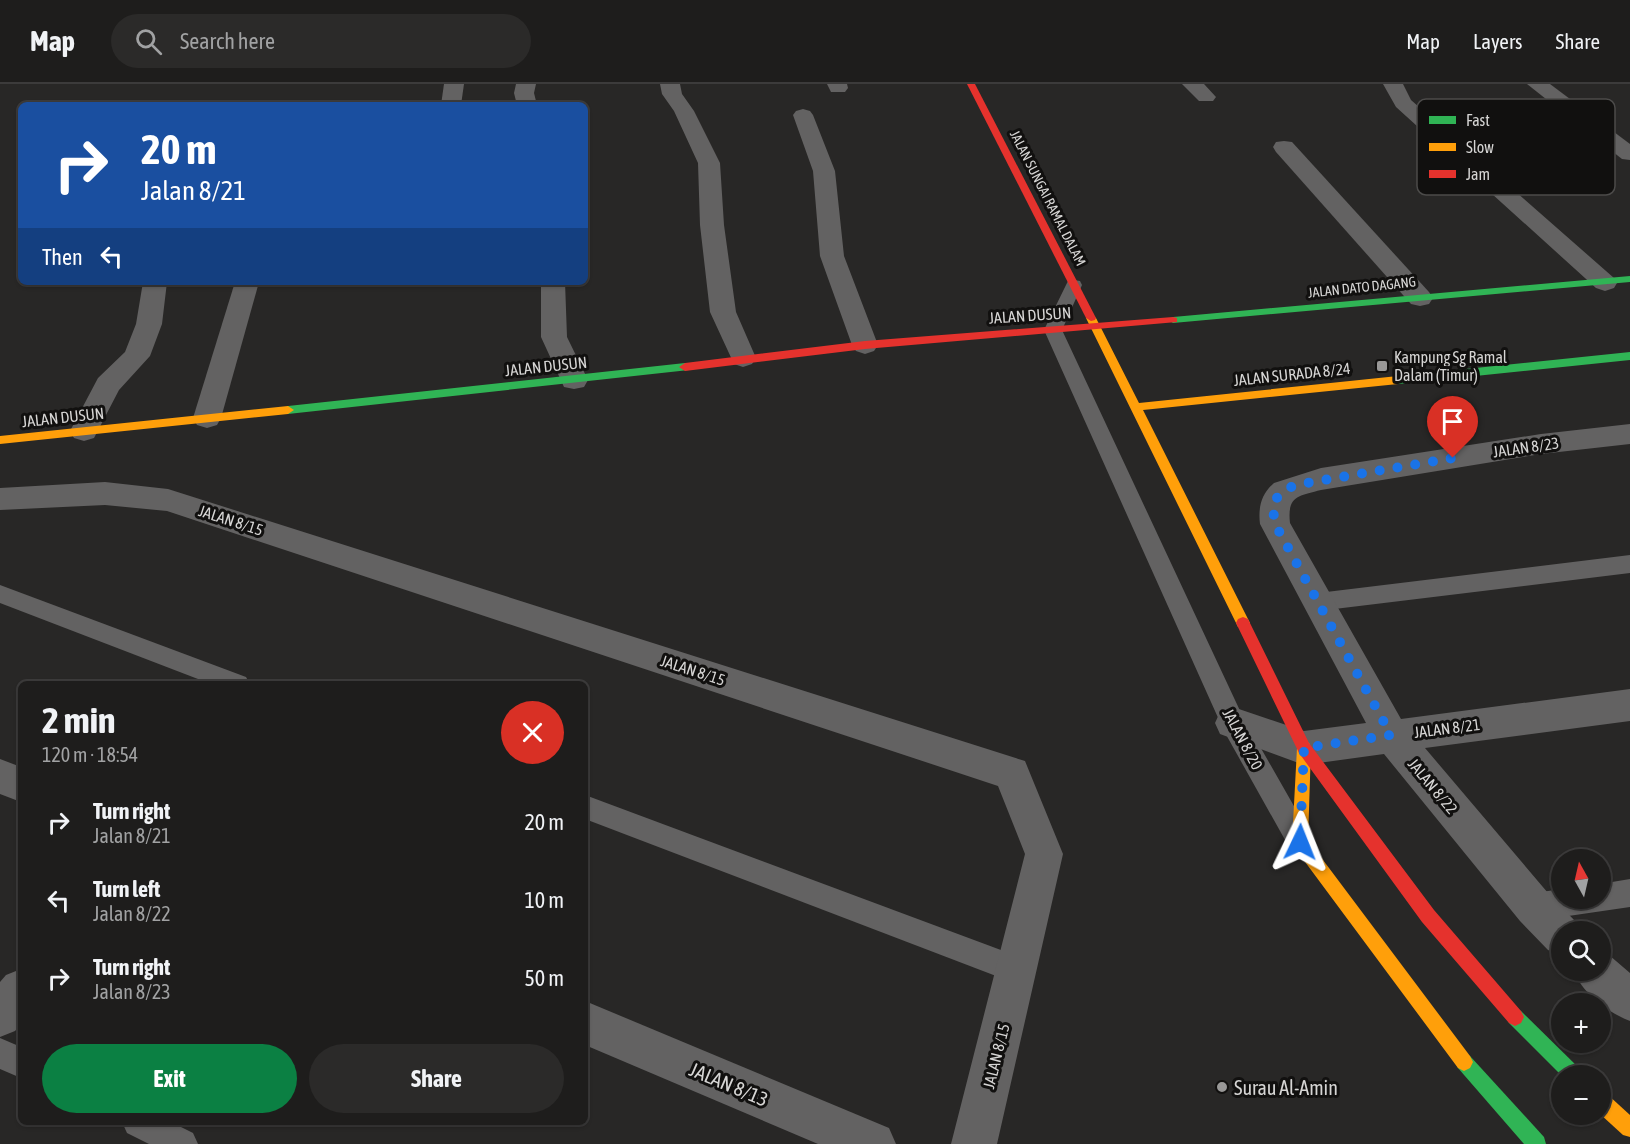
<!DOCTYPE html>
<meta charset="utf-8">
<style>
body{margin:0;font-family:"Asap Condensed",sans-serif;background:#2b2a29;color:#f1f3f6;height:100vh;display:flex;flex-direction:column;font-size:22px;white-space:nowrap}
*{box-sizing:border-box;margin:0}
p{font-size:20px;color:#a1a2a3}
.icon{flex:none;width:33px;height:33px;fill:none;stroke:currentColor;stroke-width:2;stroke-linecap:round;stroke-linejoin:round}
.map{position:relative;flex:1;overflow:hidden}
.sheet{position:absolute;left:18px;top:597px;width:570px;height:444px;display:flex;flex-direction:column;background:#1e1d1c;border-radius:9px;box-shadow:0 2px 4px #0004,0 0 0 2px #3c3b3b}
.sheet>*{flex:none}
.hud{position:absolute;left:18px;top:18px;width:570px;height:183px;border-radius:9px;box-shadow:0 2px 4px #0004,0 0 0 2px #3c3b3b;background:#1a4fa0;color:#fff;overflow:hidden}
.needle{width:39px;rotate:352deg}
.buttons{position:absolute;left:1551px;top:765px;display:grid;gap:12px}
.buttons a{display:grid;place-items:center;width:60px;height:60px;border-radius:50%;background:#1e1d1c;box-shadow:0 2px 4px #0004,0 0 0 2px #3c3b3b;font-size:30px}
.pin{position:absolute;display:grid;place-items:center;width:51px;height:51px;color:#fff;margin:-62px -26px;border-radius:50% 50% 50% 0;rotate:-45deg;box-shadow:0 0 6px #0007}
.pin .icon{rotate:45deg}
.me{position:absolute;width:66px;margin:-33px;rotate:2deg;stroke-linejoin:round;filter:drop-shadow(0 0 4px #0008)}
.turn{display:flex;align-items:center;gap:21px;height:126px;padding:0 24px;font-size:27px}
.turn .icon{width:78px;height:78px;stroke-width:2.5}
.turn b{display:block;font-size:42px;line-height:51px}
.then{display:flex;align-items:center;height:57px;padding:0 24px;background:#0003;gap:12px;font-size:22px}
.round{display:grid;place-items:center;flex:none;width:63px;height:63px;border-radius:32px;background:#2b2a29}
.overview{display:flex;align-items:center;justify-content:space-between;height:102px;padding:0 24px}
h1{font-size:36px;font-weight:700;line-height:45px}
.button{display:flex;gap:12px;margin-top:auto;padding:12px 24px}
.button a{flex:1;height:69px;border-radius:36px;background:#0b8043;color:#fff;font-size:24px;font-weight:700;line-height:69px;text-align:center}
.button a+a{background:#2b2a29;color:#f1f3f6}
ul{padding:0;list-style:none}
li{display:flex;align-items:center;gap:18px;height:78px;padding:0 24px}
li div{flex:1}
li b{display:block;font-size:22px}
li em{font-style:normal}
header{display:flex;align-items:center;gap:36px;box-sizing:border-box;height:84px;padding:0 30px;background:#1e1d1c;border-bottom:2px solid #3c3b3b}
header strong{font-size:28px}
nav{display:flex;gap:33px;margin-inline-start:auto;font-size:21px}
.search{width:420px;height:54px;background:#2b2a29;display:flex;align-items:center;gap:15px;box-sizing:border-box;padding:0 21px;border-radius:33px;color:#a1a2a3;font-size:22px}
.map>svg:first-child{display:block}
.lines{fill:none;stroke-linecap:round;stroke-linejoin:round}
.lane{fill:#636262;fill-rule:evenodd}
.street{fill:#636262;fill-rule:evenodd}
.fast{fill:#30b455;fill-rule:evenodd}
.slow{fill:#ff9f0a;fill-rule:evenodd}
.jam{fill:#e5322d;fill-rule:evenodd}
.route{stroke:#1a73e8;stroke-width:10;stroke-dasharray:0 18}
.poi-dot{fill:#999897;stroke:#11100f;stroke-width:2}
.labels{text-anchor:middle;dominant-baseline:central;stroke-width:6;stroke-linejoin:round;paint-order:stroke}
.far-street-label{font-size:14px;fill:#d6d5d4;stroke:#11100f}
.street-label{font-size:16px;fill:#d6d5d4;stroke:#11100f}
.poi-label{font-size:16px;fill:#d6d5d4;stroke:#11100f;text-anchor:start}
.near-street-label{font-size:20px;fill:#d6d5d4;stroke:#11100f}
.near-poi-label{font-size:20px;fill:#d6d5d4;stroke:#11100f;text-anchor:start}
.key{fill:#11100f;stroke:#4c4b4a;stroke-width:1.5}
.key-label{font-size:16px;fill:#d6d5d4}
</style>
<header>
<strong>Map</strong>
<div class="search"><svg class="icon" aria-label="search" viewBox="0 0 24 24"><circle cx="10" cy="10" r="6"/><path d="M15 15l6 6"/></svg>Search here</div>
<nav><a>Map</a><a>Layers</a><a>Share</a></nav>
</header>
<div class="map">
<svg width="1630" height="1060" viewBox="0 0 1630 1060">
<rect width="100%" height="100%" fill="#282726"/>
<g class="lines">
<g class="lane">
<polygon points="1074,196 1080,197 1082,201 1062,246 1242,631 1307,745 1311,754 1307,763 1298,767 1289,763 1224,647 1044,246 1066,201 1068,197"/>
<polygon points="1630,471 1630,489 1318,527 1310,524 1307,518 1310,512 1318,509"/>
<polygon points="0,501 246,593 250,600 211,600 0,519"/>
<polygon points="585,711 1017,872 1027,876 1031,886 1027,896 1017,900 585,735"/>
<polygon points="1630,795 1630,823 1534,837 1524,833 1520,823 1524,813 1534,809 1562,805 1562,814 1600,814 1600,800"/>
<polygon points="0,954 21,963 21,994 0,985"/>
<polygon points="122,1038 171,1038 193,1049 198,1060 149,1060 127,1049"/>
</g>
<g class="street">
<polygon points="444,0 464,0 461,21 441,21"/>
<polygon points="516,0 536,0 534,9 537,21 517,21 514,9"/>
<polygon points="660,0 680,0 682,10 694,27 720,79 724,141 736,228 756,274 752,280 743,283 734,280 710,228 700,141 698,79 674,27 662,10"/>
<polygon points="827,0 847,0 848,4 845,8 831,8"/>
<polygon points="1182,0 1204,0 1216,13 1213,17 1199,17"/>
<polygon points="1383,0 1403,0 1411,16 1614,194 1617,199 1614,204 1605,207 1596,204 1396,23"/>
<polygon points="1527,0 1550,0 1630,60 1630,76 1622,75"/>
<polygon points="803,25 810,27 813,31 835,87 844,172 878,261 874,267 865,270 856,267 852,261 820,172 813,87 793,31 796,27"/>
<polygon points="1284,57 1292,58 1429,208 1433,214 1429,220 1420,222 1411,220 1276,68 1273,63 1276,58"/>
<polygon points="143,198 167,198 162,240 150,272 119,306 94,354 84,357 74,354 70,347 98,294 125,268 136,240"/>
<polygon points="235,198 259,198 221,334 217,341 207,344 197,341 193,334"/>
<polygon points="541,198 565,198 567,253 588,296 584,303 574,305 564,303 541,253"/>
<path d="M1630,340V360L1541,370L1321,406C1298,412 1287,412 1290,439L1401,635L1630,605V637L1425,664L1548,809L1576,838L1581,848H1562V872L1548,866L1520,837L1384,670L1304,681L1220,650L1215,639L1220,628L1233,623L1304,647L1366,639L1260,440C1258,424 1261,410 1274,399L1321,384L1541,350Z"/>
<polygon points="105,398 168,405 1025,677 1063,770 997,1060 951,1060 1025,770 998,702 167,427 105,421 0,426 0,404"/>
<polygon points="0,675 21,683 21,718 0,710"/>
<path d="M1600,868L1609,871L1630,889V937C1607,928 1583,910 1573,886H1600Z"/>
<polygon points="21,885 21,940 15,947 0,953 0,898 6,891"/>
<polygon points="585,917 889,1044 896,1060 818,1060 585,961"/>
</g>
<g class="fast">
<polygon points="1630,192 1630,198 1173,239 1168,236 1173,233"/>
<polygon points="1630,268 1630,276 1398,300 1392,296 1398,292"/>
<polygon points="685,279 689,280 689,286 288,330 282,326 288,322"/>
<polygon points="1515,924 1521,927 1581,986 1584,992 1562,992 1509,939 1506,933 1509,927"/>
<polygon points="1464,969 1470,972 1544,1053 1546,1060 1524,1060 1458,984 1455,978 1458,972"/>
</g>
<g class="slow">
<polygon points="1091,231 1096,234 1139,319 1398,292 1404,296 1398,300 1143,326 1250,539 1248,543 1238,543 1086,234"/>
<polygon points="288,322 294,326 288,330 0,360 0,352"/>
<polygon points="1304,657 1309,659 1311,664 1308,756 1470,972 1473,978 1470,984 1464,987 1458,984 1294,763 1292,758 1297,664 1299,659"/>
<polygon points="1600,1008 1607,1010 1630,1031 1630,1053 1623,1051 1600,1030"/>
</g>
<g class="jam">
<polygon points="967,0 975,0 1096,234 1095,236 1091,237 1086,234"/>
<polygon points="1173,233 1177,234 1177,238 865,265 685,287 679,283 685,279 865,257"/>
<polygon points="1243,533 1248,535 1309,659 1434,826 1521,927 1524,933 1521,939 1515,942 1509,939 1422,838 1299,669 1236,539 1238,535"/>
</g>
</g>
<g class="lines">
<path class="route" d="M1300,758L1304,664L1391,651L1275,440C1271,417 1274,412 1295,401L1453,374"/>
</g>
<g class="poi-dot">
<rect x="1376" y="276" width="12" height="12" rx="3"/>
<circle cx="1222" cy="1003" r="6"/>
</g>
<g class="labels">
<g class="far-street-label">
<text transform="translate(1048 114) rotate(63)">JALAN SUNGAI RAMAL DALAM</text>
<text transform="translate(1362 203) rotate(-6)">JALAN DATO DAGANG</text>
</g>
<g class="street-label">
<text transform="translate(1030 231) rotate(-4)">JALAN DUSUN</text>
<text transform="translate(546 282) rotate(-6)">JALAN DUSUN</text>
<text transform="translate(1292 290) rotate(-6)">JALAN SURADA 8/24</text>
<text transform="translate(63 333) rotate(-6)">JALAN DUSUN</text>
<text transform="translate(1526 363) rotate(-8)">JALAN 8/23</text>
<text transform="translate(231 436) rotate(18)">JALAN 8/15</text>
<text transform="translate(693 586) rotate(18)">JALAN 8/15</text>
<text transform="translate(1447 644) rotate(-7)">JALAN 8/21</text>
<text transform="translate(1243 655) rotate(62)">JALAN 8/20</text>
<text transform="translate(1433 702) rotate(50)">JALAN 8/22</text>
<text transform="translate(996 972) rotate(-76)">JALAN 8/15</text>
</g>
<g class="poi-label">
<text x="1394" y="273">Kampung Sg Ramal<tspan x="1394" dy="18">Dalam (Timur)</tspan></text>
</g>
<g class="near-street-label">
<text transform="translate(729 1000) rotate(23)">JALAN 8/13</text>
</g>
<g class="near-poi-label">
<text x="1234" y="1003">Surau Al-Amin</text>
</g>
</g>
<rect x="1417" y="15" width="198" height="96" rx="9" class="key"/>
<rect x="1429" y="32" width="27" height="8" fill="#30b455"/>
<rect x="1429" y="59" width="27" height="8" fill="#ff9f0a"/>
<rect x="1429" y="86" width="27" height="8" fill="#e5322d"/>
<g class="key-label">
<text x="1466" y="42">Fast</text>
<text x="1466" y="69">Slow</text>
<text x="1466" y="96">Jam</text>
</g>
</svg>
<div class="buttons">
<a><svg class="needle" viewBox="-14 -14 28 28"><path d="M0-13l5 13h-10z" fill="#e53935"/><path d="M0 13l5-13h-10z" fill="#a1a2a3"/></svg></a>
<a><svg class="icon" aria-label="search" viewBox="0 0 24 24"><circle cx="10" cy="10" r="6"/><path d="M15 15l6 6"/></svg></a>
<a>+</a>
<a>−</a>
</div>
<div class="pin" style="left:1453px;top:374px;background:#d93025"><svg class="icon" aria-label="arrive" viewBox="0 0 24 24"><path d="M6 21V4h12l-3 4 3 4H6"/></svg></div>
<svg class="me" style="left:1300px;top:758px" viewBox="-20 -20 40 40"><path d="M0-17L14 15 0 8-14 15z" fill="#1a73e8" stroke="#fff" stroke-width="4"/></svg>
<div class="hud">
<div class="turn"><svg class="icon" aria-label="right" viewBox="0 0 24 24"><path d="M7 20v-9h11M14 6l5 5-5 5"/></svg><div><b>20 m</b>Jalan 8/21</div></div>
<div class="then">Then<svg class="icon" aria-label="left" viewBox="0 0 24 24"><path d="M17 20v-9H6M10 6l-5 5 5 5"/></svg></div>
</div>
<section class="sheet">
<div class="overview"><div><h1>2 min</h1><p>120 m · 18:54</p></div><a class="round" style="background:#d93025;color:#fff"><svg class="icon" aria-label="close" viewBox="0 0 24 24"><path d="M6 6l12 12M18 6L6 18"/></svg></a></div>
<ul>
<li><svg class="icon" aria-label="right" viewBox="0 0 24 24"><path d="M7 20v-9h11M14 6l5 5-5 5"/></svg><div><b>Turn right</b><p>Jalan 8/21</p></div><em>20 m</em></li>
<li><svg class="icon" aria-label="left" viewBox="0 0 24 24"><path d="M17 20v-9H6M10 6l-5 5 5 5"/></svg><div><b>Turn left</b><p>Jalan 8/22</p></div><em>10 m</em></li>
<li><svg class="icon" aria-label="right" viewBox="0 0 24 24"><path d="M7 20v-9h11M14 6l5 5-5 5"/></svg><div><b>Turn right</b><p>Jalan 8/23</p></div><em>50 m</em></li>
</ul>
<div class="button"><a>Exit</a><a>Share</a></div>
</section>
</div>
